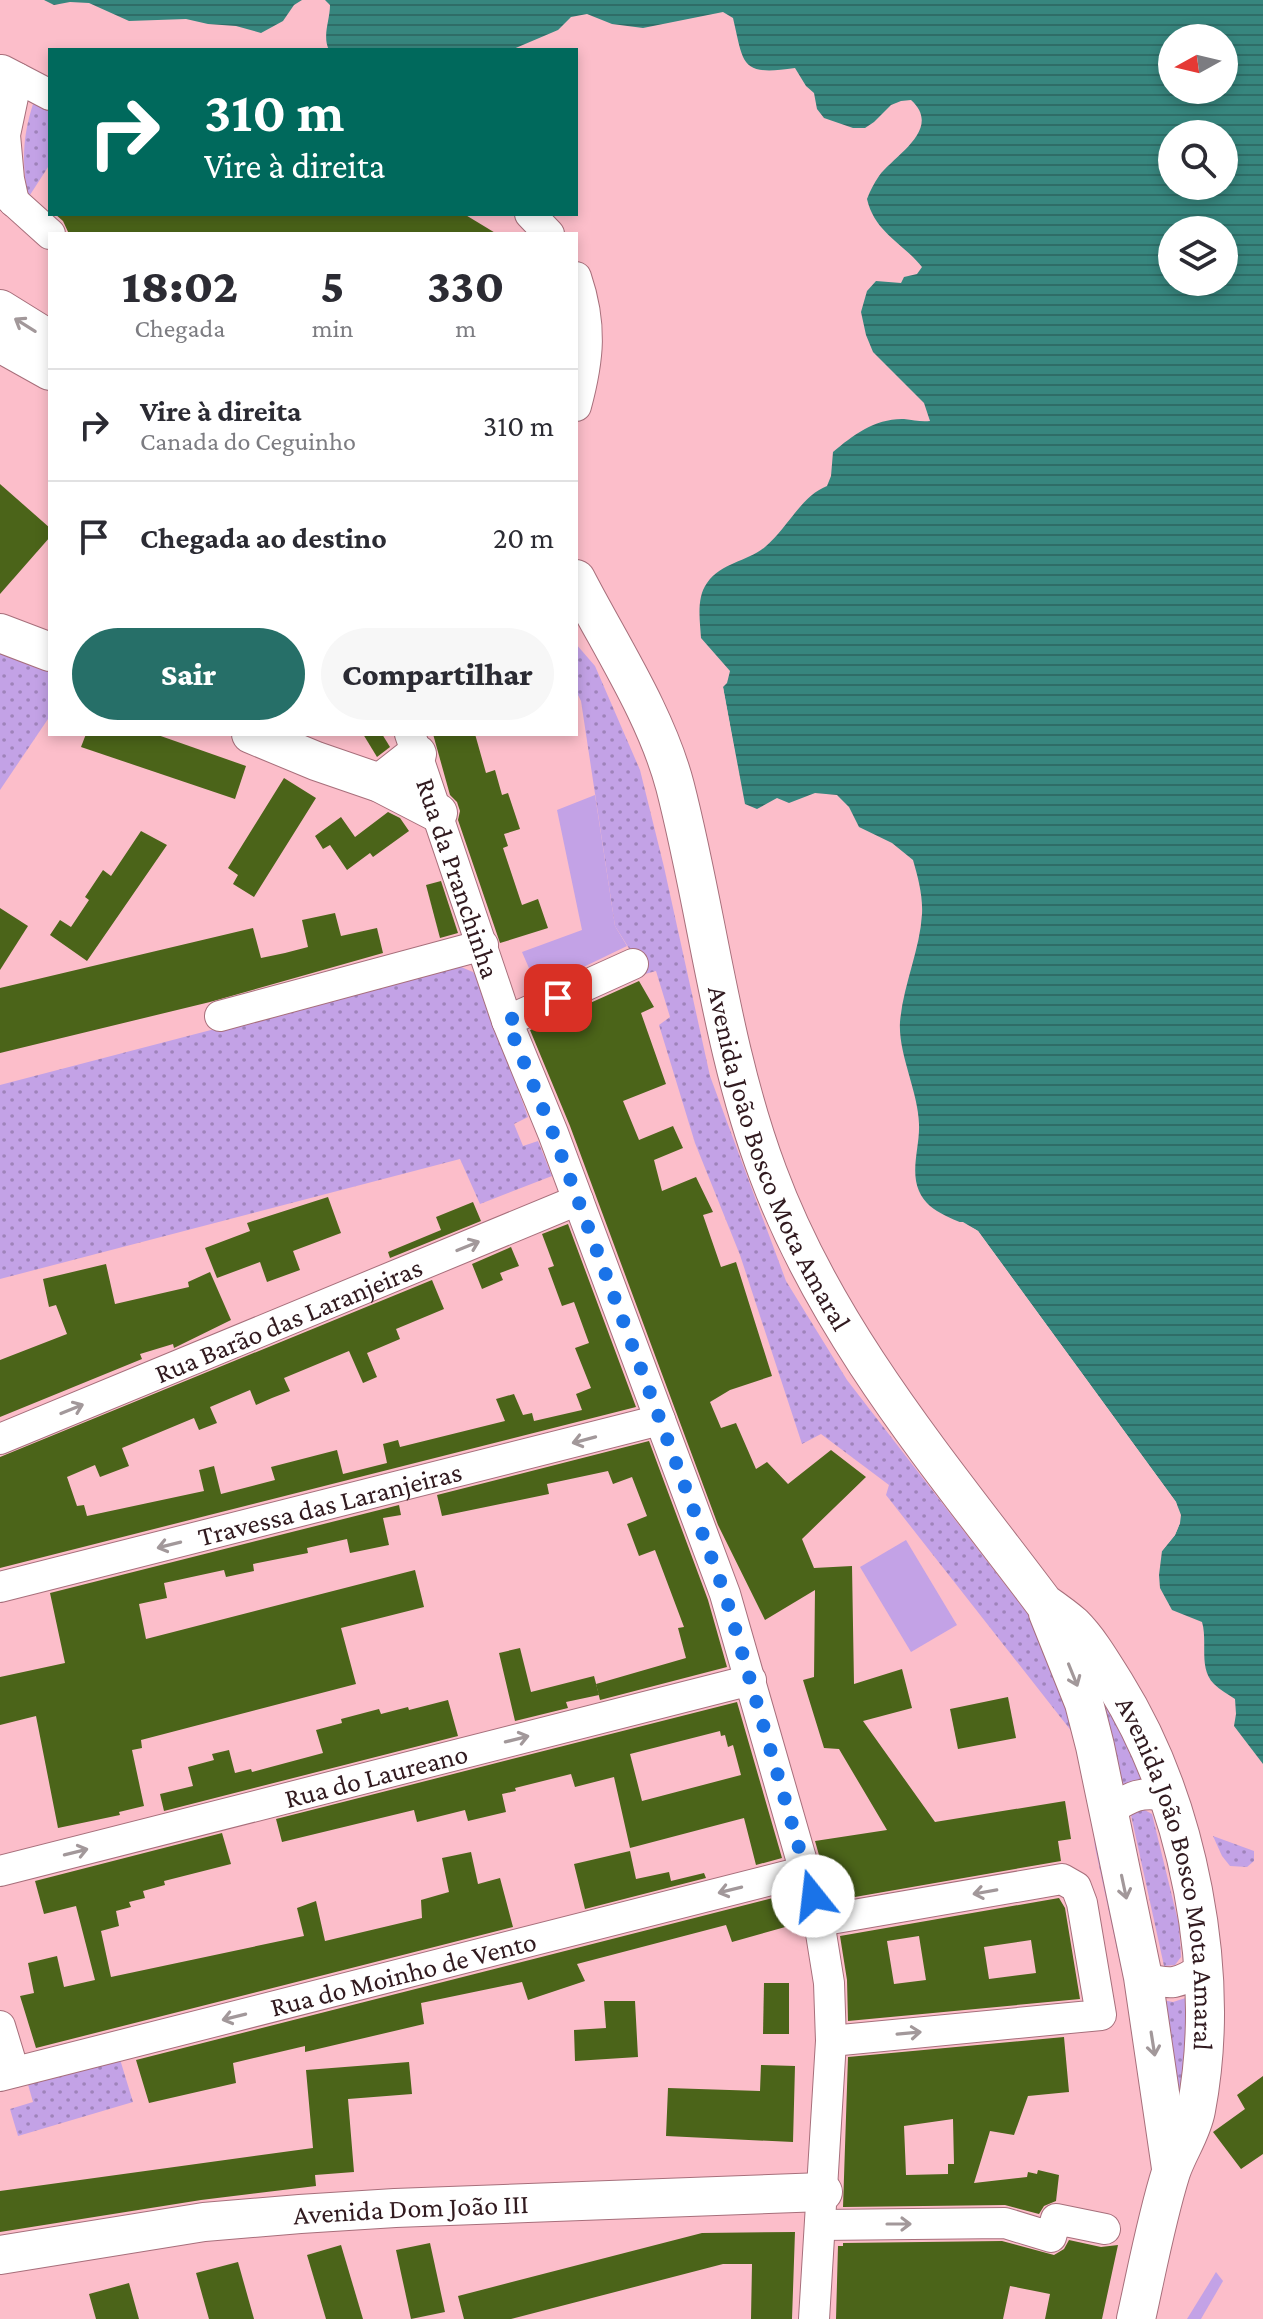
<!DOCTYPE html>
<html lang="pt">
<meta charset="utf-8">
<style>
body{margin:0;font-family:"Crimson Pro",serif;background:#f7f7f7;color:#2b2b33;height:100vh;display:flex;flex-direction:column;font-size:30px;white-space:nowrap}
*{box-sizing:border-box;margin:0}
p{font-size:26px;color:#7c7c81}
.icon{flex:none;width:44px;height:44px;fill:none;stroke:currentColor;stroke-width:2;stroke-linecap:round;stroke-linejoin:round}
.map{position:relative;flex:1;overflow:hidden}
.details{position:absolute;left:48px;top:232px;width:530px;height:504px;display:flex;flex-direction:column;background:#fff;border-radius:0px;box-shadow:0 4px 12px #0003}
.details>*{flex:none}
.top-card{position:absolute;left:48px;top:48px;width:530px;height:168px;border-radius:0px;box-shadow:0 4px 12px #0003;background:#00695c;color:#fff;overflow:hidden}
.needle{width:52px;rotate:262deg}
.controls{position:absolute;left:1158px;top:24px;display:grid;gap:16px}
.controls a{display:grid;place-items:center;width:80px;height:80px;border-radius:50%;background:#fff;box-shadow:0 4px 12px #0003;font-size:40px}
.pin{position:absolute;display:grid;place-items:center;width:68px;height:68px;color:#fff;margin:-34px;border-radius:16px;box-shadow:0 4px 12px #0006}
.me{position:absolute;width:88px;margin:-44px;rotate:344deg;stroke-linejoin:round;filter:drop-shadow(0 0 6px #0008)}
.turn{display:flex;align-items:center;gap:28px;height:168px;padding:0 24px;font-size:36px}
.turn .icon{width:104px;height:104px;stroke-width:2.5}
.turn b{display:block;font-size:56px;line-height:68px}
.eta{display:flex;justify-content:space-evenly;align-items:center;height:136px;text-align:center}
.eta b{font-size:48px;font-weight:800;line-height:56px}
.cta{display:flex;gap:16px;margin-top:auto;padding:16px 24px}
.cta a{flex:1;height:92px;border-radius:48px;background:#266f68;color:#fff;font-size:32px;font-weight:800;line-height:92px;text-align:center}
.cta a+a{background:#f7f7f7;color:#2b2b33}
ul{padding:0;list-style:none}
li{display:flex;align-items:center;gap:24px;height:112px;padding:0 24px;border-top:2px solid #e1e1e2}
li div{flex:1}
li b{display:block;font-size:30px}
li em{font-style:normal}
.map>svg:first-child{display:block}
.grass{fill:url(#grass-dots)}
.garden{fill:#c3a2e6}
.water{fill:url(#water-rules);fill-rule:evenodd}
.pier{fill:#fcbeca}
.building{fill:#4b6419;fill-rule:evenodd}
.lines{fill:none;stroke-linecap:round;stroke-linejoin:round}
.minor-casing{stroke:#a76f7b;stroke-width:32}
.major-casing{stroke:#a76f7b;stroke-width:40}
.minor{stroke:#fff;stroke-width:30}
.major{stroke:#fff;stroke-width:38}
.oneway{stroke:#a2989a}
.route{stroke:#1a73e8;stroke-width:14;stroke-dasharray:0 25.2}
.labels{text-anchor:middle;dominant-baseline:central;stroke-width:8;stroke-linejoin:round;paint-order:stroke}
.street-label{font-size:28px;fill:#311a1f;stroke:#fcbeca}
</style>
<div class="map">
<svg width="1263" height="2319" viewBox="0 0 1263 2319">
<defs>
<pattern id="grass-dots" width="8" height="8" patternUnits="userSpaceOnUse" patternTransform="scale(2)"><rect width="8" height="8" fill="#c3a2e6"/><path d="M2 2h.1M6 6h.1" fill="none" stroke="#9f83ba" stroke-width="1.8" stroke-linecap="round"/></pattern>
<pattern id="water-rules" width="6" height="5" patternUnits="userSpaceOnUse" patternTransform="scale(2)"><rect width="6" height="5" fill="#37867e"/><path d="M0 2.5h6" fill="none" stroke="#2f6d67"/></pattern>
</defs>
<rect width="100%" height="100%" fill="#fcbeca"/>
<g class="grass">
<path d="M33,104L50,110V164L28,198C22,162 22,139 33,104Z"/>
<polygon points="576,644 595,666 640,770 664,867 710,1076 786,1281 847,1380 1041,1631 1071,1689 1137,1991 1126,1991 1095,1847 1089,1790 1076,1737 886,1495 889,1485 821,1434 802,1444 740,1255 695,1143 659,1025 670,1017 656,971 645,974 615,926 581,701 576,691"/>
<polygon points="0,651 50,669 50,716 0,790"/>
<polygon points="461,967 473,972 479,981 528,1117 514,1124 523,1146 538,1141 552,1176 480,1204 460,1159 0,1279 0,1085 448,968"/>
<polygon points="1105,1686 1155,1781 1122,1788 1099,1700"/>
<polygon points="1139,1807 1152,1814 1179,1925 1181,1957 1175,1965 1164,1966 1131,1815"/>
<polygon points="1213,1836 1254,1851 1254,1861 1247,1867 1230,1866 1222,1856"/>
<polygon points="1195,1995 1190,2094 1175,2102 1162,2000 1173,2002"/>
<polygon points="119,2056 133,2102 18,2136 10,2109 33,2102 27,2081"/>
</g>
<g class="garden">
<polygon points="595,795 615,926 627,946 538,989 522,952 582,930 557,810"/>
<polygon points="906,1540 957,1625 911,1652 860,1567"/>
<polygon points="1216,2272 1223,2281 1201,2319 1187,2319"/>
</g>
<g class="water">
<polygon points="44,0 302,0 294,5 283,21 261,33 236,26 208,24 186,19 129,21 89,3 70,2 54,5"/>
<path d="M325,0H1263V1764L1234,1726L1236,1714L1235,1699C1228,1694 1220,1690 1214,1684C1198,1668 1208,1642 1202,1622L1172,1610L1160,1588L1159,1575L1162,1551L1175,1535L1180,1523L1176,1502L978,1231C959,1219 929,1215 919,1191C910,1170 920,1146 919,1124C918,1091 898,1054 900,1022C903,985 920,950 922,914C923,896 918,877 913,860L892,843L859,827L849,807L837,795L815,793L789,803L777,798L757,809L745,804L723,687L727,683L730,671L701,638C700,621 696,598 707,583C722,562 747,562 765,547C787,529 801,496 827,486L831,476L833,452C853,435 876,418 904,419C914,420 920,422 930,421L924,403L873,352L866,335L861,312L867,291L876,281L901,283L904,277L917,274L922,267C902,242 875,233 867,199C870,191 874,183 879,176C895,155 943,129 911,100L901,101L891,105L874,122L865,128H853L824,118L817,109L814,93L806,86L795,68C740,76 744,65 733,18L723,12L643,28L612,24L587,14L571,17L558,30L511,50H329C322,36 330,20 330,5ZM1172,38H1224V90H1172ZM1172,134H1224V186H1172ZM1172,230H1224V282H1172Z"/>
</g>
<g class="pier">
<polygon points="719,687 723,687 745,809 741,805"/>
<polygon points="946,1222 963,1222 978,1231 1176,1502 1181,1515 1180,1523 1175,1535 1162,1551 1159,1549 1176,1522 1173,1503 976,1234 962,1226"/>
</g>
<g class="building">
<polygon points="55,214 464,214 497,234 69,234 63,221"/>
<polygon points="0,484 50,528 50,537 0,594"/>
<polygon points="86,734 155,734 246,766 235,799 81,747"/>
<polygon points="363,734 382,734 390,747 377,757"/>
<polygon points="433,734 475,734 486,773 495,770 502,795 508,793 520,829 504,834 508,846 503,848 522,905 538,899 548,928 500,943 458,820 460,811 457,802 450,795"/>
<polygon points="284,778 316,798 254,897 233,884 238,875 228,868"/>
<polygon points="388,812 400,818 409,831 373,857 370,853 347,870 330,845 323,849 315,836 341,817 355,837"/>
<polygon points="141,831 167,845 87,961 50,935 60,920 71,927 89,900 85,897 103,870 111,876"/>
<polygon points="441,881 458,933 440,938 426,885"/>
<polygon points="0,908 28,926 0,970"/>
<polygon points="335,913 341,936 377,928 383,953 210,1002 0,1053 0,988 253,928 261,958 285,953 308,947 302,920"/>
<polygon points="639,981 654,1007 641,1013 666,1084 623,1101 639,1140 673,1126 683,1148 654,1160 662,1191 696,1177 713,1212 703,1215 721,1267 736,1262 772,1376 730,1390 710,1402 721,1428 736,1423 756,1469 767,1462 788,1484 831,1450 866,1477 802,1539 814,1568 852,1566 854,1684 902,1669 912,1708 863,1721 935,1822 1065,1801 1071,1839 1058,1841 1061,1861 832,1901 815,1841 887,1830 839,1749 824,1748 803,1680 814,1677 815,1590 765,1620 718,1525 570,1126 530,1030"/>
<polygon points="328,1197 341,1233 293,1251 300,1270 267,1282 260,1262 217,1278 205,1248 250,1231 247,1223"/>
<polygon points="473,1202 481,1221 390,1258 388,1252 441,1230 436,1217"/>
<polygon points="568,1224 636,1407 0,1568 0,1457 432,1280 444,1309 396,1329 400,1339 367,1353 377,1377 363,1383 349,1351 284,1378 290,1391 272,1398 256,1405 250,1390 210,1407 217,1423 199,1430 194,1418 122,1448 129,1466 100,1477 95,1465 67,1477 77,1506 84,1505 87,1516 204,1491 199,1470 214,1466 221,1494 275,1480 271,1467 337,1450 343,1474 387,1463 383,1444 398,1440 400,1447 505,1421 496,1399 514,1394 523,1415 532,1413 534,1421 582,1410 576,1394 591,1388 575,1348 589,1343 574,1302 562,1306 548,1268 554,1266 542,1234"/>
<polygon points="511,1247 519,1266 500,1273 503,1280 482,1289 472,1264"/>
<polygon points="106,1264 115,1304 189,1287 188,1282 210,1272 231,1320 174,1348 173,1344 140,1354 142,1359 0,1417 0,1360 67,1334 56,1305 49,1307 43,1279"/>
<polygon points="649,1441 708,1600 727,1667 600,1700 596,1684 686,1658 678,1628 684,1627 655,1550 639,1556 627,1524 647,1516 632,1477 613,1484 608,1471 547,1484 549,1494 442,1516 437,1495"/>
<polygon points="399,1505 401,1515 383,1518 389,1545 350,1553 347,1539 307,1548 308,1553 253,1564 254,1571 226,1577 224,1570 164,1583 167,1598 139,1604 146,1639 415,1570 424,1607 341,1628 356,1684 141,1740 142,1748 132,1750 144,1806 119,1812 120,1815 58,1828 36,1716 0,1725 0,1677 65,1663 50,1593"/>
<polygon points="520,1648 531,1692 594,1676 599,1695 566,1702 568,1708 515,1721 499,1653"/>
<polygon points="1008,1697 1016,1738 958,1749 950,1709"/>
<polygon points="448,1700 458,1736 164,1811 160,1794 193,1786 188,1767 214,1760 212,1754 229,1750 235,1773 251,1769 252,1772 323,1753 316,1730 342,1723 341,1719 379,1709 381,1714 408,1707 409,1710"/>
<path d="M737,1702L782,1858L756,1865L744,1818L630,1848L614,1777L575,1787L571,1774L515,1788L516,1791L502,1794L506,1812L468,1821L465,1810L417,1822L414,1810L282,1842L276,1819ZM720,1731L721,1736L725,1735L728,1747L733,1745L741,1775L642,1801L630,1754Z"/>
<polygon points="222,1833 231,1864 164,1881 165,1885 143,1891 145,1898 129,1902 131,1907 116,1911 119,1926 101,1931 111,1977 304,1936 297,1908 316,1901 325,1941 422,1918 421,1900 449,1892 442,1858 471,1852 478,1884 500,1878 513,1927 36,2048 20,1996 34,1993 28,1963 57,1956 64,1987 95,1980 76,1906 44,1914 35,1881"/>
<polygon points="630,1851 636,1879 669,1872 671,1881 704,1873 706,1878 585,1909 574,1864"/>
<polygon points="789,1894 796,1924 732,1942 726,1925 577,1964 585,1981 528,2000 522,1982 421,2003 424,2024 305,2052 305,2046 233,2063 236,2083 149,2103 136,2060"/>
<path d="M1059,1898L1065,1908L1080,1999L848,2021L847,1980L840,1936ZM919,1936L926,1980L894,1984L887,1941ZM1031,1940L1036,1973L989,1979L984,1947Z"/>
<polygon points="764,1983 789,1983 789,2034 763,2034"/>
<polygon points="604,2001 635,2001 638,2057 575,2061 574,2030 606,2028"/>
<path d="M1064,2037L1069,2092L1028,2096L1014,2135L990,2131L974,2183L1027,2177L1028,2172L1037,2174L1038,2170L1059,2175L1056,2201L1044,2206L1039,2214L1005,2205L843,2207L848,2057ZM953,2119L954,2164H948V2174L906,2175L904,2126Z"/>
<polygon points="409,2062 412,2094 348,2099 354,2172 315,2175 316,2186 201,2200 0,2232 0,2191 313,2148 306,2070"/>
<polygon points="761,2065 795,2066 793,2142 666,2136 668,2088 760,2091"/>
<polygon points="1263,2076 1263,2154 1241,2169 1213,2132 1245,2109 1237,2095"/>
<polygon points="795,2232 792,2319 751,2319 752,2264 723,2264 511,2319 464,2319 458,2296 702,2233"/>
<polygon points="1069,2240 1101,2247 1118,2245 1102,2319 1045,2319 1050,2294 1010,2286 1003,2319 836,2319 838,2246 843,2246 843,2243 1002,2241 1054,2255 1064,2249"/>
<polygon points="430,2243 445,2312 411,2319 396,2250"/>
<polygon points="341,2245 363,2319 326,2319 307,2255"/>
<polygon points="238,2262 254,2319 209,2319 196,2273"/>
<polygon points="129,2283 139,2319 96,2319 89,2294"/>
</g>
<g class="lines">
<g class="minor-casing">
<g id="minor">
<polyline points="2,70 50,95"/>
<polyline points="1,190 50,234"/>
<polyline points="14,202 9,179 5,135 17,78"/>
<polyline points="530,214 549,234"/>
<path d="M576,277C592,324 589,358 576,406"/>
<path id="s1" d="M410,734L507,1021L553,1133L725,1594L819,1921L829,1983L831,2041L814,2319"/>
<polyline points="220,1016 483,945"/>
<polyline points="507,1021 633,964"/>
<path id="s2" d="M0,1439L578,1200"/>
<path id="s3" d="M0,1587L660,1420"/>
<path d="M1108,1811C1132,1796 1139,1791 1168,1796"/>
<path id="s4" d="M0,1871L751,1680"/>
<polyline points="819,1921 1062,1879 1076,1887 1082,1903 1101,2015 831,2041"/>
<path d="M1143,1977C1172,1986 1178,1984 1203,1968"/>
<polyline points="0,2026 14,2072"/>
<path id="s5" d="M0,2076L806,1871"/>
<polyline points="821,2225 1005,2223 1051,2237 1056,2219 1105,2229"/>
</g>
</g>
<g class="major-casing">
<g id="major">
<polyline points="0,309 50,340"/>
<polyline points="0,343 50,371"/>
<path id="s6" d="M576,579C610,645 656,714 675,786C708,914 721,1048 768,1173C828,1335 942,1467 1044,1603C1054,1610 1064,1617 1073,1625C1090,1642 1103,1665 1115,1684C1189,1803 1222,1973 1196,2110C1192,2132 1178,2151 1171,2172C1156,2220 1147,2270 1136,2319"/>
<polyline points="0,633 50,652"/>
<polyline points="251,734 316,761 380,783 438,813"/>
<polyline points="380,783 417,754"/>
<polyline points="1048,1613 1084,1703 1095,1746 1143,1977 1171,2168"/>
<path id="s7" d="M0,2255L204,2222L300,2214L395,2208L823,2192"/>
</g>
</g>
<use href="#minor" class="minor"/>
<use href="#major" class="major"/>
</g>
<defs><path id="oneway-shaft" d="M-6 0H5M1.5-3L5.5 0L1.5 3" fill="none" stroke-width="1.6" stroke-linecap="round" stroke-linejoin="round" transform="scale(2)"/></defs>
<g class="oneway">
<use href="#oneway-shaft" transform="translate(25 325) rotate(-148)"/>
<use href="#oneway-shaft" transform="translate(468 1246) rotate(-22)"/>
<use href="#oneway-shaft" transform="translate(72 1409) rotate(-22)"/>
<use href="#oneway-shaft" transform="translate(584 1440) rotate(165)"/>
<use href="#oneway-shaft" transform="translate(169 1545) rotate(166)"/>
<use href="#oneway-shaft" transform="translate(1073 1675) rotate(68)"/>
<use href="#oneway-shaft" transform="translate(517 1739) rotate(-14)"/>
<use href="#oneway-shaft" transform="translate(76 1852) rotate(-14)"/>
<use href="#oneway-shaft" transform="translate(1124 1887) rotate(78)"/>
<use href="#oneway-shaft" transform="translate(730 1890) rotate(166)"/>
<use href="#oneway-shaft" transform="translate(985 1892) rotate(170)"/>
<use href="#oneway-shaft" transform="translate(234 2017) rotate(166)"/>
<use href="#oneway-shaft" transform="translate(909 2033) rotate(-5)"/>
<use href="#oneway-shaft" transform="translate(1153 2044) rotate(81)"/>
<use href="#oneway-shaft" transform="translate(899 2224)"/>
</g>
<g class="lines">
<polyline class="route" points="558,998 507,1021 553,1133 725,1594 813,1896"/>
</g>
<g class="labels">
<g class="street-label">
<text stroke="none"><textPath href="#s1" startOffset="152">Rua da Pranchinha</textPath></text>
<text stroke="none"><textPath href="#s6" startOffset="618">Avenida João Bosco Mota Amaral</textPath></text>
<text stroke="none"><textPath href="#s2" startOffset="312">Rua Barão das Laranjeiras</textPath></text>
<text stroke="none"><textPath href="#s3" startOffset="340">Travessa das Laranjeiras</textPath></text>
<text stroke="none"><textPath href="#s4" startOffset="388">Rua do Laureano</textPath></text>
<text stroke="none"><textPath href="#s6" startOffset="1450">Avenida João Bosco Mota Amaral</textPath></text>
<text stroke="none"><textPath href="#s5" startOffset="416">Rua do Moinho de Vento</textPath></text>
<text stroke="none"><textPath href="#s7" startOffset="414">Avenida Dom João III</textPath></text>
</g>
</g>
</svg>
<div class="controls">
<a><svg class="needle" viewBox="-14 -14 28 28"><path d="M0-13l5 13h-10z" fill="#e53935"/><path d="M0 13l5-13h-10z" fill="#7c7c81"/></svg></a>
<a><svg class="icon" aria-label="search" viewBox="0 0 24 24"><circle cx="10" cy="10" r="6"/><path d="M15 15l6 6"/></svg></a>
<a><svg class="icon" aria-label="layers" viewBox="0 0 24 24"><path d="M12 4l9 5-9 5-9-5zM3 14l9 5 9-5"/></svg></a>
</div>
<div class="pin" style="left:558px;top:998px;background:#d93025"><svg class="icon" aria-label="arrive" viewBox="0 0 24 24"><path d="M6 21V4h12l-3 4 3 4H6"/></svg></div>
<svg class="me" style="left:813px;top:1896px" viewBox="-20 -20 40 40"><circle r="19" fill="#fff"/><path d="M0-13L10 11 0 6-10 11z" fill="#1a73e8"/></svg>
<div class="top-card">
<div class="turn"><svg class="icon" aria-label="right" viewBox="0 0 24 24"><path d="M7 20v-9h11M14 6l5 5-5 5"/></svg><div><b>310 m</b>Vire à direita</div></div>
</div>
<section class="details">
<div class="eta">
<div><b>18:02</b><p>Chegada</p></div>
<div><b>5</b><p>min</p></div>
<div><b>330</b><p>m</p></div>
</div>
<ul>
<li><svg class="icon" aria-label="right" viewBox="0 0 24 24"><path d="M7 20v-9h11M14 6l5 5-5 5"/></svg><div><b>Vire à direita</b><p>Canada do Ceguinho</p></div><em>310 m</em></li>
<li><svg class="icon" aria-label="arrive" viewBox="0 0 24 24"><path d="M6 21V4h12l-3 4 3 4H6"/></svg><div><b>Chegada ao destino</b></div><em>20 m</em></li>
</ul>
<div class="cta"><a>Sair</a><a>Compartilhar</a></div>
</section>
</div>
